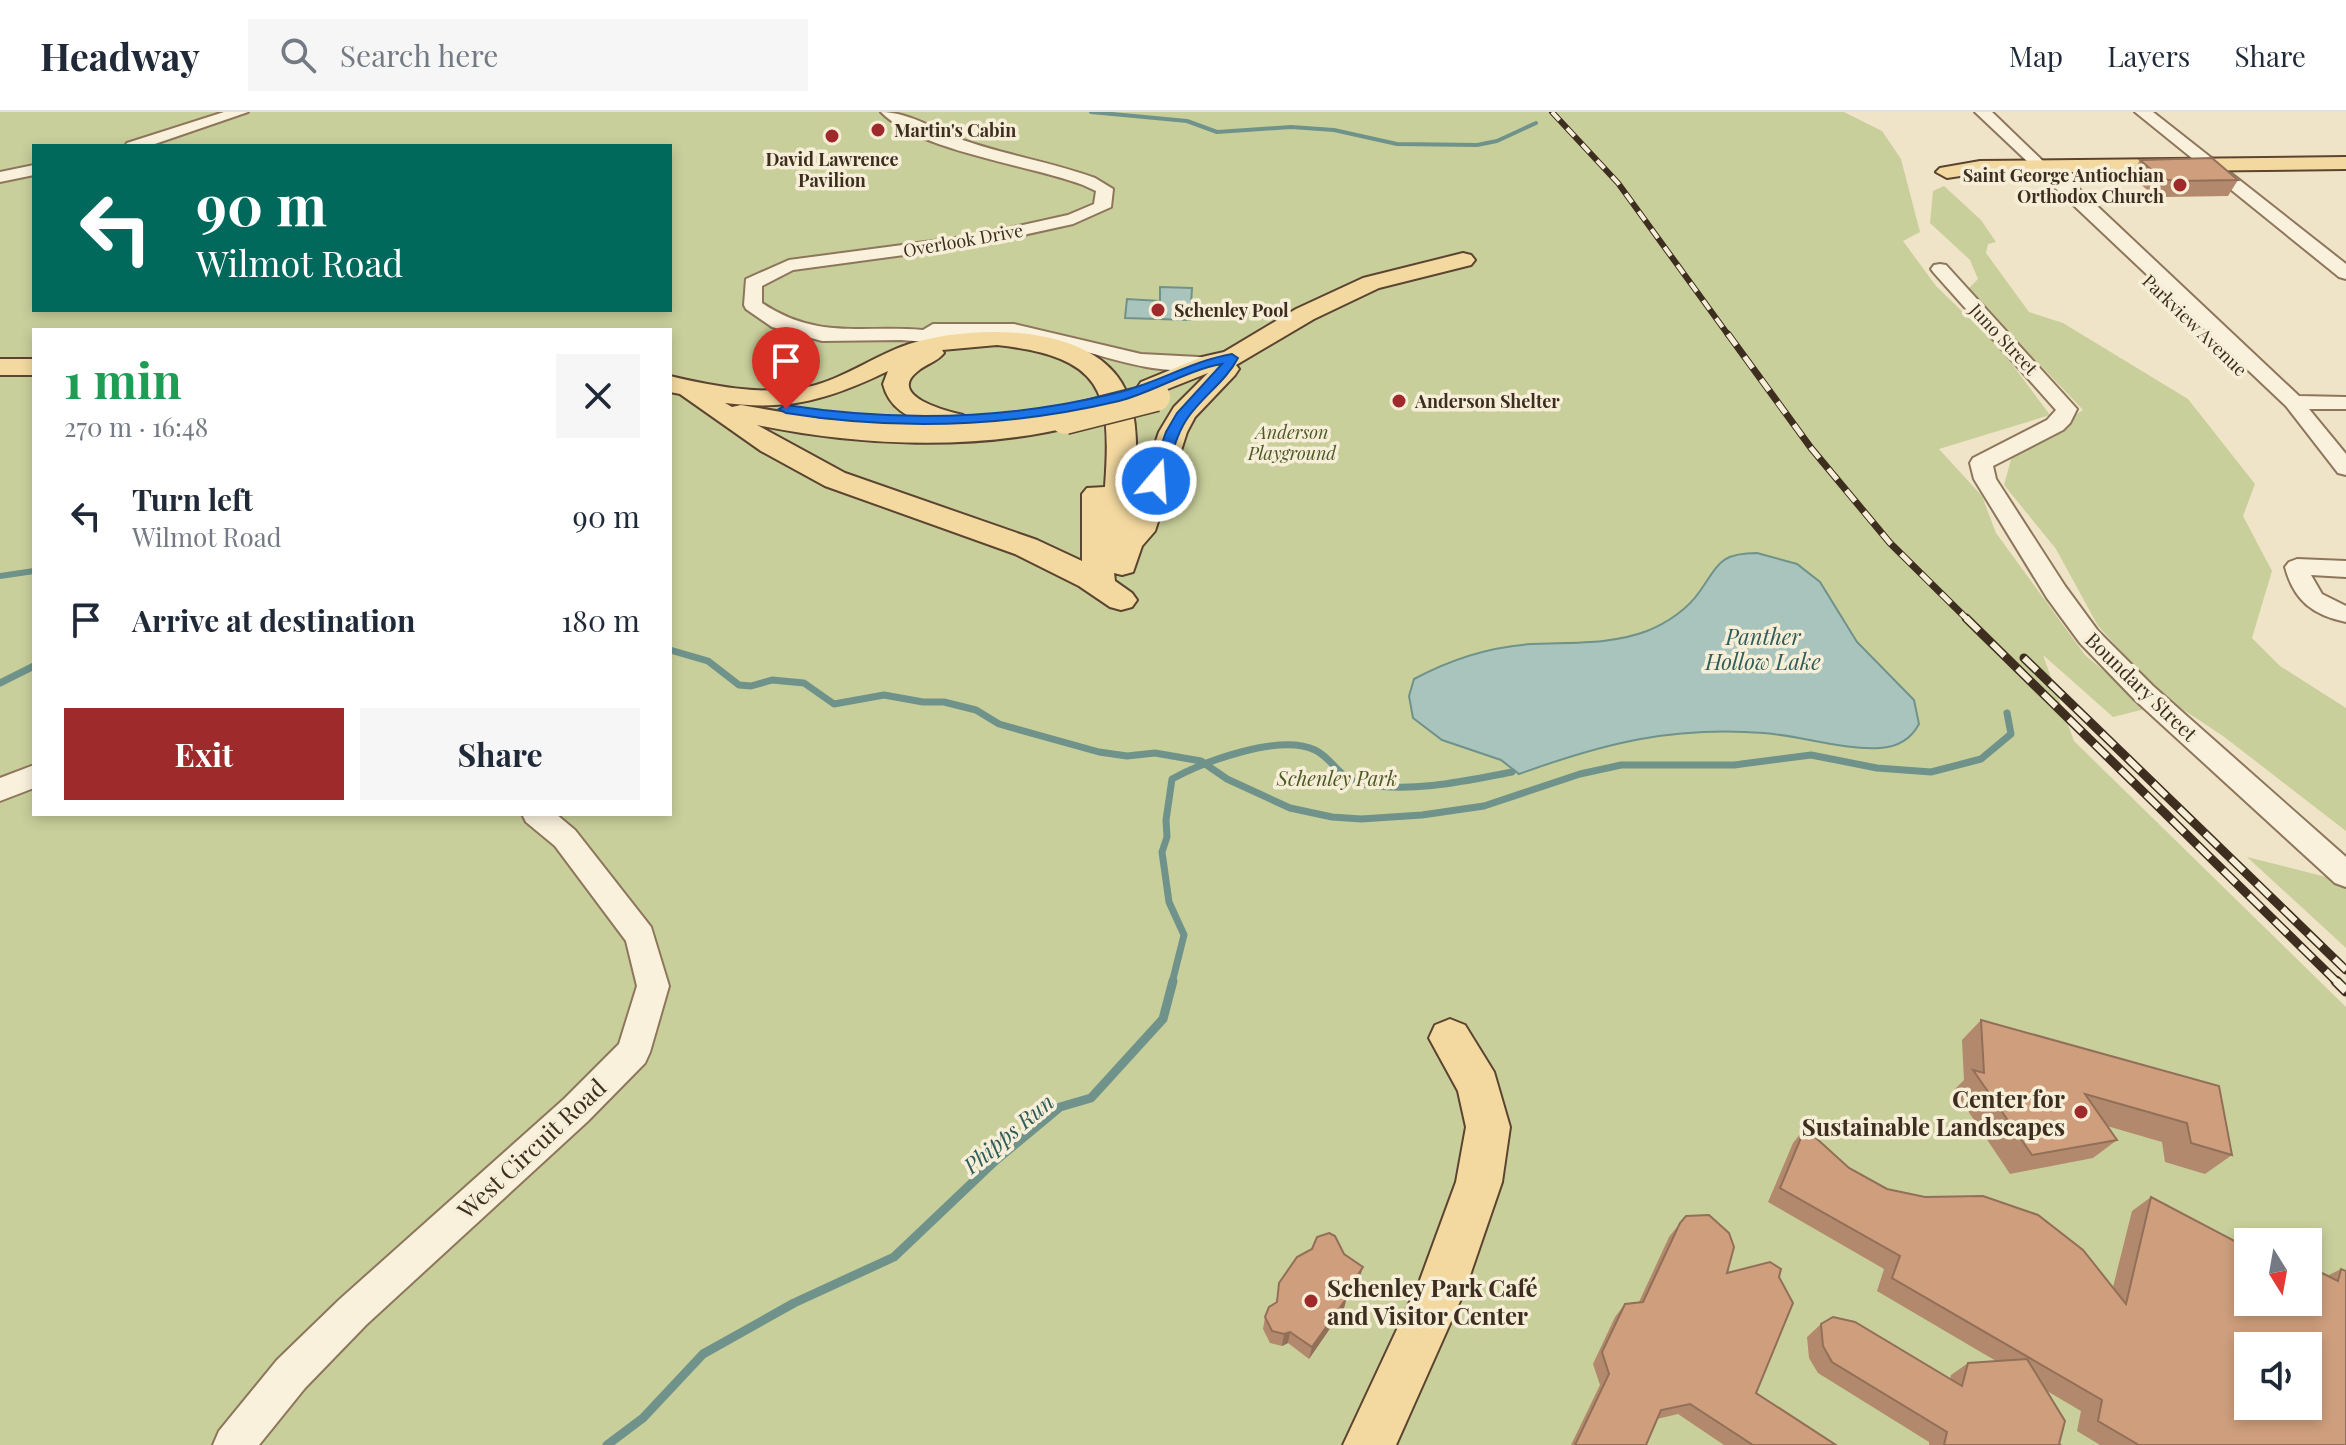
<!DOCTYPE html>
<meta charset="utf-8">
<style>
body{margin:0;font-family:"Playfair Display",serif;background:#f6f6f7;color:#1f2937;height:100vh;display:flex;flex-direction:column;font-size:30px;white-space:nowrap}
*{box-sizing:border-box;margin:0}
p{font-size:26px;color:#747a83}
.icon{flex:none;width:44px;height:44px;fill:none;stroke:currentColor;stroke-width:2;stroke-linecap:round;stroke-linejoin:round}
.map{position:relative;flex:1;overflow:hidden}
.drawer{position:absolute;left:32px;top:216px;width:640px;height:488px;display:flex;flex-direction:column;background:#fff;border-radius:0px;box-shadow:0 4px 12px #0003}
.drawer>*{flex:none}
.hud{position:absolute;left:32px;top:32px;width:640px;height:168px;border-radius:0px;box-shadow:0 4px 12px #0003;background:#00695c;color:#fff;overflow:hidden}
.needle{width:52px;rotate:169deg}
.tools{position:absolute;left:2234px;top:1116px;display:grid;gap:16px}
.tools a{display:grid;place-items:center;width:88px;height:88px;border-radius:0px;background:#fff;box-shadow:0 4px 12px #0003;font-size:40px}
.pin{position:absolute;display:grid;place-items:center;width:68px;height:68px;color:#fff;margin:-82px -34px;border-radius:50% 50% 50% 0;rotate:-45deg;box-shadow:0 0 8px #0007}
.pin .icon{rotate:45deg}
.me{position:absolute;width:88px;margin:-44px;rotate:18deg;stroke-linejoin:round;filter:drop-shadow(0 0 6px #0008)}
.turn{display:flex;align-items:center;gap:28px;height:168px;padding:0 32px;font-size:36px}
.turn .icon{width:104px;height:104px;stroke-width:2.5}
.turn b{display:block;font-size:56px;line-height:68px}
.round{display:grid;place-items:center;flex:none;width:84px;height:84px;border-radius:0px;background:#f6f6f7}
.summary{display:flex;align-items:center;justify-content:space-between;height:136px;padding:0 32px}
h1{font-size:48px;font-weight:700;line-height:60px;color:#1e9e55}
.primary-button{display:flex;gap:16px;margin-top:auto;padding:16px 32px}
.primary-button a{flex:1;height:92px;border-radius:0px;background:#9e2a2b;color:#fff;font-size:32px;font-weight:700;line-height:92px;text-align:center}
.primary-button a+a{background:#f6f6f7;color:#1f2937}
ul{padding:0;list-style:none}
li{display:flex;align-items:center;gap:24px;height:104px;padding:0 32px}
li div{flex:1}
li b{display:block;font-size:30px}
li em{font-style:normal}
header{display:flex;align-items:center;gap:48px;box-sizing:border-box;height:112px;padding:0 40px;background:#fff;border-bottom:2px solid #e0e1e3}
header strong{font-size:38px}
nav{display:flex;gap:44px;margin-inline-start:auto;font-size:28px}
.search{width:560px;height:72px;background:#f6f6f7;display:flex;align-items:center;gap:20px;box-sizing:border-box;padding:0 28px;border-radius:0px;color:#747a83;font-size:30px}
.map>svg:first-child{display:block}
.green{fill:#c9cf9b;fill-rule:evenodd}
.water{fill:#a9c4bc;stroke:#6f938a;stroke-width:2}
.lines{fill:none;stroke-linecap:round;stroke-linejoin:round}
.stream-far3{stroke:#6f938a;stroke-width:4}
.stream-far2{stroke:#6f938a;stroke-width:6}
.stream-far1{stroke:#6f938a;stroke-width:7}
.stream{stroke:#6f938a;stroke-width:9}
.minor-casing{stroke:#8d765c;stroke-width:4}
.major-casing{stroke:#5b4430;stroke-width:4}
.minor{fill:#faf1dc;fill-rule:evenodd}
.major{fill:#f3d9a0;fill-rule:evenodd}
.rail-far3-casing{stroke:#3d2e20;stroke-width:6}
.rail-far2-casing{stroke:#3d2e20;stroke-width:7}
.rail-far1-casing{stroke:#3d2e20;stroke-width:9}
.rail-casing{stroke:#3d2e20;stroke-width:11}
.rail-far3{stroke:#f7eed8;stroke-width:4;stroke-dasharray:11;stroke-linecap:butt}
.rail-far2{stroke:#f7eed8;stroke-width:5;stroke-dasharray:14;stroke-linecap:butt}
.rail-far1{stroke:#f7eed8;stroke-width:6;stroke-dasharray:18;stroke-linecap:butt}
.rail{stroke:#f7eed8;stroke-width:8;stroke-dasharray:23;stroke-linecap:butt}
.major-bridge-casing{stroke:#5b4430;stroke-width:31;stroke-linecap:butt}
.major-bridge{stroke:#f3d9a0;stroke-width:28}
.wall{fill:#b2896c}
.shaded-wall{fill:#916f58}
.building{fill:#cf9f7d;stroke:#916f58;stroke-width:2;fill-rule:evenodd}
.route{fill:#1a73e8;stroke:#114b97;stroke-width:2}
.poi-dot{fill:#9e2a2b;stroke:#f7eed8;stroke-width:3}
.labels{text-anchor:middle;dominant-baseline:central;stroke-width:7;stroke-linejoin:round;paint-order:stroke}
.far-poi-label{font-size:18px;font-weight:bold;fill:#3d2e20;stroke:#f7eed8;text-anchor:start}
.far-street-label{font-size:18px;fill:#3d2e20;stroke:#f7eed8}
.far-park-label{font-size:18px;font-style:italic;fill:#4d5a26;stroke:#f7eed8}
.street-label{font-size:20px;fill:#3d2e20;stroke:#f7eed8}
.park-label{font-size:20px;font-style:italic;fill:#4d5a26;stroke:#f7eed8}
.water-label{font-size:22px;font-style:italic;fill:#2f5d5a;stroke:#f7eed8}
.near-poi-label{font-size:24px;font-weight:bold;fill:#3d2e20;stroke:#f7eed8;text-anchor:end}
.near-street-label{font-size:24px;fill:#3d2e20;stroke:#f7eed8}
</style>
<header>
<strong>Headway</strong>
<div class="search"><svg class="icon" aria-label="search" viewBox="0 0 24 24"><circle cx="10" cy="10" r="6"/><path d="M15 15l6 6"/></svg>Search here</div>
<nav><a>Map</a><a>Layers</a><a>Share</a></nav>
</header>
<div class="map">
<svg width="2346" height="1333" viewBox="0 0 2346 1333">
<rect width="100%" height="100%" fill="#f0e4c8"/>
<g class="green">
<path d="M0,0H1844L1882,19L1901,47L1920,120L1903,129L1936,174L2000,236L2050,303L1939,337L1982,384L1996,421L2085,543L2149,596L2113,605L2043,543L2074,629L2346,895V1333H0ZM34,34H670V198H34ZM34,218H670V702H34ZM2248,1130H2308V1190H2248ZM2248,1234H2308V1294H2248Z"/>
<polygon points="1944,74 1981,108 1996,130 1988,132 1986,141 2029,200 2063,211 2188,287 2255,372 2243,404 2272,459 2252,526 2280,554 2346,596 2346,719 2223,624 2161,583 2098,514 2056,437 2004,373 2012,344 2083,298 1968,177 1978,167 1970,148 1930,111 1933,79"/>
<polygon points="2247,745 2346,770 2346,836"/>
</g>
<g class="water">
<polygon points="1160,175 1192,176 1190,208 1125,206 1127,187 1160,189"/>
<path d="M1757,441L1797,452L1820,470L1857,530L1914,588L1919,612C1911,627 1897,635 1880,636C1842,638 1802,624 1764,621C1672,614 1605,631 1519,662L1501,648L1442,628L1413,606L1409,584L1414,567C1451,547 1489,535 1531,532C1570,530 1610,533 1647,519C1667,511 1688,497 1700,479C1719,452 1720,441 1757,441Z"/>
</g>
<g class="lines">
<polyline class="stream-far3" points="1091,0 1187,9 1217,20 1291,15 1334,18 1397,32 1477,33 1497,29 1536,11"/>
<polyline class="stream-far2" points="0,464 34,459"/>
<g class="stream-far1">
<polyline points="670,538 708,549 739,573 751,574 772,568 804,571 834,592 884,583 923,590 944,590 976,598 999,612 1099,640 1127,644 1155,641 1201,649 1227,667 1290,696 1332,705 1361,707 1422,703 1484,694 1580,662 1621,653 1734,653 1811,643 1877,656 1931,660 1981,647 2011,622 2007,601"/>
<polyline points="0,571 34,554"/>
<path d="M1172,871L1184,823L1169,790L1162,740L1167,725L1166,708L1172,667C1203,650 1280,621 1315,638C1335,648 1337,667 1364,672C1413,681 1465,669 1512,660"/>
</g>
<polyline class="stream" points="607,1333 643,1306 703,1242 794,1191 894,1145 995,1049 1060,995 1091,986 1163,907 1173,869"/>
<g class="minor-casing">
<g id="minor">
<polygon points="224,0 248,0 149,34 125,34 127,31"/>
<path d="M881,0C911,0 940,21 969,30C1010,44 1054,51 1095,66L1113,77L1111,95L1073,112L978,133L793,158L762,174V191C817,228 862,213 923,218L933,212H1014L1141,242L1218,246L1221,250L1218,254C1161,269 1102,242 1047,229C1018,223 990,221 961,223L963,226L960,230L953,232L901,228L822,229L772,215L746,197L744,193L746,167L789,148L978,123L1068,103L1094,92L1096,79L1083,73C1031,53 918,39 881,0Z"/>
<polygon points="1975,0 1992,0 2045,51 2062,61 2299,284 2346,285 2346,297 2309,297 2346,342 2346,363 2338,361 2286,294"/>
<polygon points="2135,0 2153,0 2346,152 2346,167 2339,165"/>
<polygon points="34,53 34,63 0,70 0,60"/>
<polygon points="1940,152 1946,153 2077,297 2070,311 2063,318 1993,354 1996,367 2065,474 2098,519 2153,574 2346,745 2346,775 2335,771 2135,588 2080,531 2047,486 1974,367 1970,351 1973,346 2047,308 2056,298 1934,161 1931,157 1934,153"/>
<path d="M2297,447L2346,449V465L2311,463L2322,482L2346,494V510C2313,503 2294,489 2285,455L2289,450Z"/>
<polygon points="34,653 34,676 0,689 0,666"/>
<polygon points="522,702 556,702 575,718 651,815 669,874 650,940 645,951 588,1009 366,1213 305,1276 259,1333 213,1333 219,1319 277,1248 340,1187 564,987 619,932 637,874 626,829 555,734 526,710"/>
</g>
</g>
<g class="major-casing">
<g id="major">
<polygon points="2346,45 2346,57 1980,61 1947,66 1936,60 1940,56 1980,49"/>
<path d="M1463,141L1471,143L1475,148L1471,153L1379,176L1314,207L1236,253L1239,257L1235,263L1195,305L1187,320L1155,419L1142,434L1133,460L1122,463L1114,461L1115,469L1132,481L1137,488L1132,495L1121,498L1110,495L1079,474L1015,442L825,374L761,339L680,282L670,280V264C712,274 759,283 802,276C840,270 873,244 909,232C968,213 1092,209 1125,277C1142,311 1135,359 1133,397L1159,320L1174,295L1208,261L1150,284L1141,282L1137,276L1141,270L1202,245L1224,240L1296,197L1363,166ZM997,233C1103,245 1112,278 1105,375L1087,376L1082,382V449L1037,428L845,361L757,313C858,334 974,339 1075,314L1079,308L1075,302L1065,300L965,311L963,303C946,299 886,284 918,259C926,252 937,250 944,241L942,238ZM888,259L883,272C889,296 908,306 930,312L822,307L741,293L732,295L725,291C790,299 830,287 888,259Z"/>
<rect x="0" y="247" width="34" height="16"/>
<polygon points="1450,907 1465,913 1494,960 1510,1015 1502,1070 1465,1178 1396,1333 1343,1333 1420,1168 1456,1070 1466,1015 1458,979 1429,926 1435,913"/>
</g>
</g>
<use href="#minor" class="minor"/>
<use href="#major" class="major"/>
<g class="rail-far3-casing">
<polyline id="rail-far3" points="1552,0 1618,71 1729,224"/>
</g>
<g class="rail-far2-casing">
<polyline id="rail-far2" points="1728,222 1811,336 1890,431 1968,508"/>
</g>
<g class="rail-far1-casing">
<g id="rail-far1">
<polyline points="1966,506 2338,871"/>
<polyline points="2024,546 2346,858"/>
</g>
</g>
<g class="rail-casing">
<polyline id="rail" points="2336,869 2346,879"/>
</g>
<use href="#rail-far3" class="rail-far3"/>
<use href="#rail-far2" class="rail-far2"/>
<use href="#rail-far1" class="rail-far1"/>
<use href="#rail" class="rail"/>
<g class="major-bridge-casing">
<polyline id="major-bridge" points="1065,308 1156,285"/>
</g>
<use href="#major-bridge" class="major-bridge"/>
</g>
<g class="wall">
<polygon points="2140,48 2238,68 2228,84 2166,85 2153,83 2131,64"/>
<polygon points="1981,908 2219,974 2232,1043 2205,1062 2165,1050 2162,1030 2107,1014 2117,1028 2093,1046 2010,1062 1954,978 1964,968 1962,928"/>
<polygon points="1805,1016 1849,1056 1887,1077 2113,1175 2132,1099 2151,1085 2248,1190 2327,1164 2341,1157 2346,1333 2100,1333 2077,1319 2081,1299 2047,1279 2059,1332 2061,1333 1929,1333 1929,1330 1818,1261 1809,1246 1807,1225 1821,1212 1950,1267 1951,1263 1968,1251 1996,1249 1877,1179 1884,1157 1768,1090 1793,1031"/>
<polygon points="1680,1111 1727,1161 1756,1281 1836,1333 1724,1333 1678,1302 1657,1307 1646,1333 1571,1333 1600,1273 1593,1252 1615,1205 1625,1192 1639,1190 1669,1125"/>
<polygon points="1344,1142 1359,1168 1347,1185 1344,1196 1309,1247 1288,1231 1282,1234 1270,1231 1263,1217 1265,1205 1276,1191 1279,1171"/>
</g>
<g class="shaded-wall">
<polygon points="1363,1155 1359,1168 1347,1185 1344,1196 1309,1247 1312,1235"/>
<polygon points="1290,1220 1288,1231 1282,1234 1284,1222"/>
</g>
<g class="building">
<polygon points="2212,46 2238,68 2176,69 2162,67 2140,48"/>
<polygon points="1981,908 2219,974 2232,1043 2191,1031 2187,1011 2085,982 2117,1028 2032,1043 1973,958 1984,961"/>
<path d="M1805,1016L1849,1056L1887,1077L1925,1085L1983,1084L2038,1103L2083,1138L2126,1192L2151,1085L2248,1136V1190H2308V1154L2338,1169L2341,1157L2346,1159V1333H2139L2098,1309L2102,1288L1892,1166L1900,1144L1780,1076ZM2248,1234H2308V1294H2248Z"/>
<polygon points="1709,1103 1729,1121 1734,1135 1727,1161 1770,1150 1781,1157 1779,1165 1793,1191 1756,1281 1836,1333 1753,1333 1690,1292 1661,1298 1646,1333 1575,1333 1609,1262 1602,1240 1625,1192 1643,1190 1680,1111 1686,1104"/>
<polygon points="1329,1121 1335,1124 1344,1142 1363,1155 1345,1182 1348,1184 1312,1235 1290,1220 1284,1222 1272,1219 1265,1205 1269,1195 1277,1190 1279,1171 1297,1145 1312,1137 1317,1125"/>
<polygon points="1833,1205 1855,1210 1962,1274 1968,1251 2027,1247 2065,1309 2059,1332 2061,1333 1944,1333 1947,1320 1832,1250 1823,1234 1821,1212"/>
</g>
<path class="route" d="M1232,242L1238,246C1226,269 1204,283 1189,304C1175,323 1171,348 1163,369L1156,374L1149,369L1166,320L1177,301L1222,252C1187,258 1154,280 1119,289C1009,315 898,319 786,301L779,297L786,293C896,310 1007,308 1116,281C1156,272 1191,249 1232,242Z"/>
<g class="poi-dot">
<circle cx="878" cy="18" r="8"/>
<circle cx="832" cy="24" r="8"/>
<circle cx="2180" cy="73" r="8"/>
<circle cx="1158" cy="198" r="8"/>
<circle cx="1399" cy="289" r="8"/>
<circle cx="2081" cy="1000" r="8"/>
<circle cx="1311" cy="1189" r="8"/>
</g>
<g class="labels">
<g class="far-poi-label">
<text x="894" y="18">Martin's Cabin</text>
<text x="832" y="47" text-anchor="middle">David Lawrence<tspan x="832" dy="21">Pavilion</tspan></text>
<text x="2164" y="63" text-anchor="end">Saint George Antiochian<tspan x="2164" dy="21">Orthodox Church</tspan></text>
<text x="1174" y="198">Schenley Pool</text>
<text x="1415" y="289">Anderson Shelter</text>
</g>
<g class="far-street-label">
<text transform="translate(963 128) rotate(-10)">Overlook Drive</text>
<text transform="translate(2195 213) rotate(44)">Parkview Avenue</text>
<text transform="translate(2004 227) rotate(47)">Juno Street</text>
</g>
<g class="far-park-label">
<text x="1292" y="320">Anderson<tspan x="1292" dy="21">Playground</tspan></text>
</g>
<g class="street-label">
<text transform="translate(2142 574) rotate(44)">Boundary Street</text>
</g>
<g class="park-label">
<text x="1337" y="665">Schenley Park</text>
</g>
<g class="water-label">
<text x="1763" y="524">Panther<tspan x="1763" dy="25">Hollow Lake</tspan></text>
<text transform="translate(1008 1021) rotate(-40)">Phipps Run</text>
</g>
<g class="near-poi-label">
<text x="2065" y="986">Center for<tspan x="2065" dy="28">Sustainable Landscapes</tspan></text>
<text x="1327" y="1175" text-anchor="start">Schenley Park Café<tspan x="1327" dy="28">and Visitor Center</tspan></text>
</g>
<g class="near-street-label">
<text transform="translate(531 1036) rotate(-43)">West Circuit Road</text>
</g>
</g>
</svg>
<div class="tools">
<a><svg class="needle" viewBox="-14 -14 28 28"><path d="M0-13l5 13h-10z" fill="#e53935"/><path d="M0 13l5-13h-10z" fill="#747a83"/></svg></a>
<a><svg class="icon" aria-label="sound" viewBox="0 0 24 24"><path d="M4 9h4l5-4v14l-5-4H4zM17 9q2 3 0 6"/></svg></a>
</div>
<div class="pin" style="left:786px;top:297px;background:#d93025"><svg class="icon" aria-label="arrive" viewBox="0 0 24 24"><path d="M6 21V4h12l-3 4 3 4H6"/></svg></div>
<svg class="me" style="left:1156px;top:369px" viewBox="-20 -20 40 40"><circle r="17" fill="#1a73e8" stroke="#fff" stroke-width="3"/><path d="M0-11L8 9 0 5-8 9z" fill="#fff"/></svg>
<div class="hud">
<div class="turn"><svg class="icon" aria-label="left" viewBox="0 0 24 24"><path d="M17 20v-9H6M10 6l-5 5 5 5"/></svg><div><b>90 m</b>Wilmot Road</div></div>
</div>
<section class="drawer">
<div class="summary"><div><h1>1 min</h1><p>270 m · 16:48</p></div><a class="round"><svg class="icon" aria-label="close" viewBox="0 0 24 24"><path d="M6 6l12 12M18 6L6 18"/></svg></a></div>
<ul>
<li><svg class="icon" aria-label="left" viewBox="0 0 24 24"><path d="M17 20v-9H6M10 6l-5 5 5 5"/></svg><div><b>Turn left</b><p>Wilmot Road</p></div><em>90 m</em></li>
<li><svg class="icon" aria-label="arrive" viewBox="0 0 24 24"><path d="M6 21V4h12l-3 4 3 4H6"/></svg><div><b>Arrive at destination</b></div><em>180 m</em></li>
</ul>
<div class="primary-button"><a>Exit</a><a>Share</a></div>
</section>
</div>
